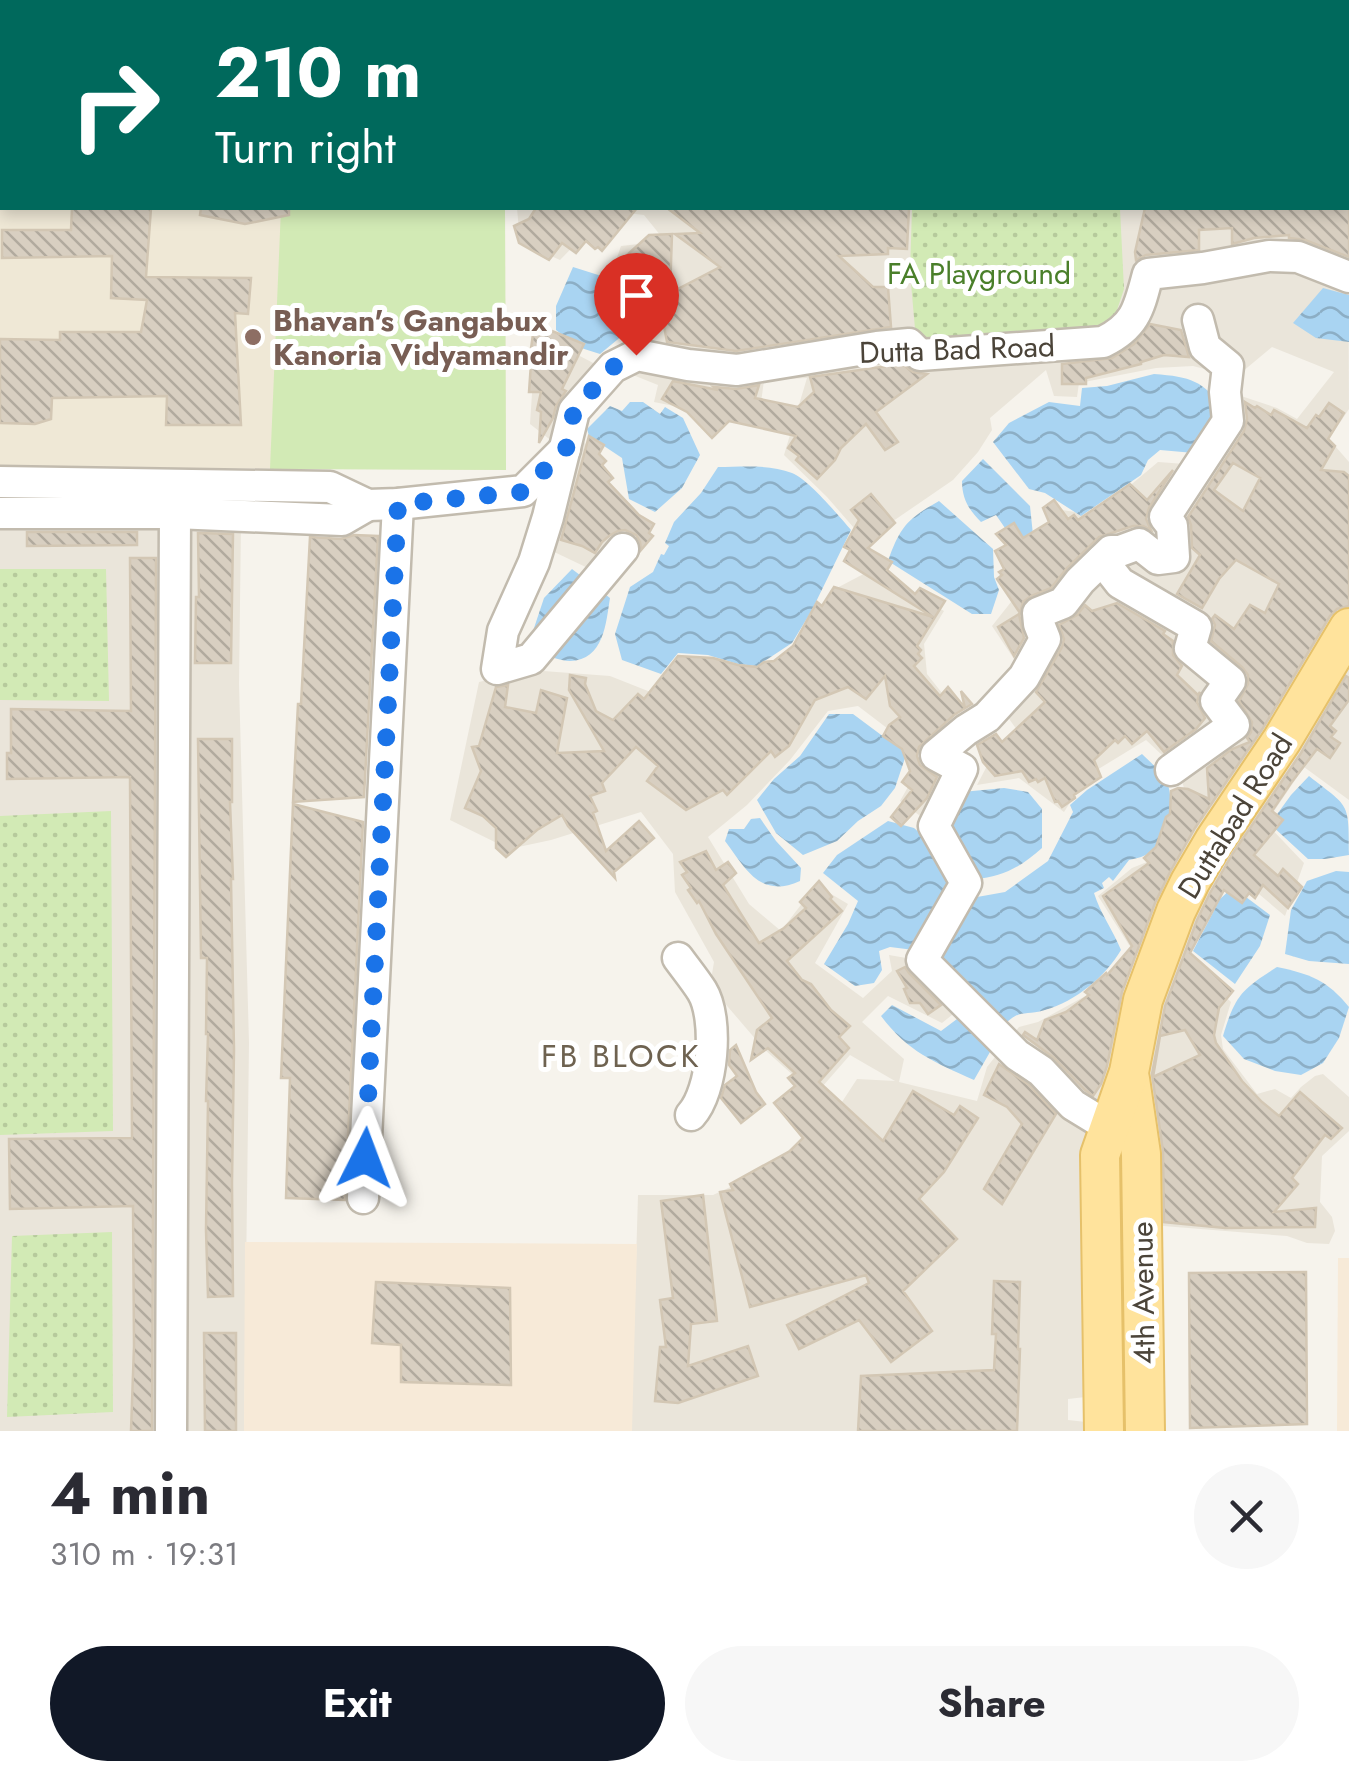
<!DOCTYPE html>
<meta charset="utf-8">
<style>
body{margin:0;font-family:Jost,sans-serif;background:#f7f7f7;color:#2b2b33;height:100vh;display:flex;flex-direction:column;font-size:38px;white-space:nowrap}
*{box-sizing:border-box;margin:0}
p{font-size:32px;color:#7c7c81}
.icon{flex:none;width:55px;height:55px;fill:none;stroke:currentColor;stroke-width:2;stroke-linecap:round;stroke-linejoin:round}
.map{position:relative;height:1431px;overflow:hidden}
.details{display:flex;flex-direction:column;background:#fff;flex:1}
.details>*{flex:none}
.top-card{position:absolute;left:0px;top:0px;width:1350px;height:210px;box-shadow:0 5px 15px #0003;background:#00695c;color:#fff;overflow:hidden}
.pin{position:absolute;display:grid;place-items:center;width:85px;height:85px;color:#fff;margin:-102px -42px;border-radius:50% 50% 50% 0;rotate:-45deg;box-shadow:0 0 10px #0007}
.pin .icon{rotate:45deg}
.me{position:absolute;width:110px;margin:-55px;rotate:3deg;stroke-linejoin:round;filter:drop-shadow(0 0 8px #0008)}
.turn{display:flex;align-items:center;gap:35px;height:210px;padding:0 50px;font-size:45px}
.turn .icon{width:130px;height:130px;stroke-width:2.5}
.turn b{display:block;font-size:70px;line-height:85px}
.round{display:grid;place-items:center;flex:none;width:105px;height:105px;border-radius:52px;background:#f7f7f7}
.head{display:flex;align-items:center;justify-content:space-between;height:170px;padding:0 50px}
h1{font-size:60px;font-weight:700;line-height:75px}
.cta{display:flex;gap:20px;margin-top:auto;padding:20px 50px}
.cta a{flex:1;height:115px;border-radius:60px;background:#111827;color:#fff;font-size:40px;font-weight:700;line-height:115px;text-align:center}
.cta a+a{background:#f7f7f7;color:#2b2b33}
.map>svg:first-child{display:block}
.residential{fill:#eae5da}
.commercial{fill:#f7ead8}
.education{fill:#efe8d6}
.park{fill:url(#park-dots)}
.pitch{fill:#d2eab5}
.water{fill:url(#water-waves)}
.building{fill:url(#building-back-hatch);stroke:#d3c7b4;stroke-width:2.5;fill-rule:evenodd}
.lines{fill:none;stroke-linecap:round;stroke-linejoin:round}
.minor-casing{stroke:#c2bbae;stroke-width:35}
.major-casing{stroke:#e6c16a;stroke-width:42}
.minor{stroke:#fff;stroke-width:30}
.major{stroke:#ffe39c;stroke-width:38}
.route{stroke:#1a73e8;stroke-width:18;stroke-dasharray:0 32.4}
.education-dot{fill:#8d6e63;stroke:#fff;stroke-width:4}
.labels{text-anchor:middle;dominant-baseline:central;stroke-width:10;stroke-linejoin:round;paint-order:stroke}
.park-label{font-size:30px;fill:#4a7f2a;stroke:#fff}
.education-label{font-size:30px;font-weight:bold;fill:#785e54;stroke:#fff;text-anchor:start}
.street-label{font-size:30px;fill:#4b4439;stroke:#fff}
.neighbourhood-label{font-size:32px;letter-spacing:2.5px;fill:#6e6250;stroke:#fff}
</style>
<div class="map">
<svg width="1349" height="1431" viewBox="0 0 1349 1431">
<defs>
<pattern id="park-dots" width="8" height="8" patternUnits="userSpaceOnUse" patternTransform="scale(2.5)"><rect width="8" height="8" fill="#d2eab5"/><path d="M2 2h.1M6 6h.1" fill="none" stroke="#b6ca9c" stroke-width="1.8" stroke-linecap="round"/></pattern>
<pattern id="water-waves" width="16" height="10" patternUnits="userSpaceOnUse" patternTransform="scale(2.5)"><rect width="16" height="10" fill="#a9d4f2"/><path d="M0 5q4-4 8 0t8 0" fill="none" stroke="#8caec5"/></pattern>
<pattern id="building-back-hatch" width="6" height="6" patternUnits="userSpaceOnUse" patternTransform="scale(2.5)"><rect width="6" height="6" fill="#d8cfc1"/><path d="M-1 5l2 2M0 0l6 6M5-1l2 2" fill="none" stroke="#b1aa9e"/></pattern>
</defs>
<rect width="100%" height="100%" fill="#f6f3ec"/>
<g class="residential">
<polygon points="1348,196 1349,409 1329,439 1349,462 1349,613 1150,961 1129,945 1098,896 1132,868 1162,856 1191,812 1179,771 1146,740 1087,776 1064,812 1019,778 977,785 988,764 1020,734 1004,712 1016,662 992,626 1011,602 1001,553 1018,550 1062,510 1095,515 1158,462 1212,466 1235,394 1277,408 1297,419 1334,372 1272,347 1236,377 1193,366 1156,368 1079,383 1077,397 1054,396 1046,370 990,418 992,430 978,452 953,480 883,528 861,536 827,497 784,455 807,378 764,380 761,403 709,413 654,402 658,385 633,375 602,395 584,417 580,437 602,464 599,487 642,543 615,581 548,549 575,459 530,424 536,333 597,365 618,357 637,314 644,283 614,266 621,246 665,241 644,215 608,211 560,260 520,242 517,208 1348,208"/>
<polygon points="241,522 239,684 249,1043 244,1431 0,1431 0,523"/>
<polygon points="873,569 944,611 924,644 927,674 964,721 933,744 965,763 927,821 900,801 925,757 858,706 828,711 790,760 747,805 708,837 749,904 781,931 816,885 848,904 815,963 863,998 892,971 889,955 912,959 963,1006 942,1023 888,996 862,1022 904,1059 899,1082 977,1101 987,1067 1019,1027 1038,1022 1100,988 1137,994 1120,1071 1094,1396 1068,1399 1068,1420 1095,1423 1095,1431 631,1431 638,1195 713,1195 765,1171 840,1105 857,1079 895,1081 850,1055 815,1095 764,1049 710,986 714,962 675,892 673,854 641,812 551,840 509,849 450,820 479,682 530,670 610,676 653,693 755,675 800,645 835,589"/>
<polygon points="1349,645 1349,800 1304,767 1266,823 1304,863 1285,916 1216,858"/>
<polygon points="1215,866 1225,873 1187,960 1231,1002 1221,1035 1223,1049 1257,1094 1275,1089 1291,1098 1301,1087 1315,1076 1323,1074 1349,1097 1349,1131 1322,1156 1320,1202 1332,1217 1335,1231 1329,1244 1307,1243 1287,1236 1151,1225 1143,1096 1158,990"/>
</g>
<g class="commercial">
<polygon points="245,1242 637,1244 632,1431 244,1431"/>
<polygon points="1338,1258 1349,1258 1349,1431 1337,1431"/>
</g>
<polygon class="education" points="0,133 2,133 2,208 505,208 506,470 0,467"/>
<g class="park">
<polygon points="912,208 1120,209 1124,289 1113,322 1098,332 942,342 916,340 910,272"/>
<polygon points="0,569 106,569 109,701 0,700"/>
<polygon points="111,811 113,1131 0,1135 0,816"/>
<polygon points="112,1232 113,1412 7,1417 12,1236"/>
</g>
<polygon class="pitch" points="281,208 505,208 506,470 270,469"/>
<g class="water">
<polygon points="573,267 611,279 633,295 626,310 623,335 600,354 578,347 556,330 556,306"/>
<polygon points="1323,288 1349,295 1349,342 1316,338 1293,323"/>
<path d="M1154,374C1192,377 1201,380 1226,410L1194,453L1160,450L1148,460L1141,475L1081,516L1045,493L1029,489L993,442L1009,423L1049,402L1080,406L1082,388L1107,386Z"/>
<polygon points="630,402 643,402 660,414 665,407 683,418 700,455 682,488 655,512 629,499 622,458 589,436 587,429 610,406 622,411"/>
<path d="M983,459L1030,506L1033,535L1024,538L1014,524L1005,528L996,515L981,522C969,510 962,499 962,481Z"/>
<path d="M718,467C741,467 770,464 792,473C809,480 838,515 851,530L812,610L792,643L757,666L738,664L708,655L678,653L661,674L622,660L615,634L630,587L653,572L661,554L664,555L669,546L665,543L674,522L701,493Z"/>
<path d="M939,501L993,549L994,577L999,590L991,614H972L888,561C900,527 907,519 939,501Z"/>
<path d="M572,569L610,598C606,623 604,660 570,661C560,661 547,655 537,652L531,637L544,598Z"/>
<polygon points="829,714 853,714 892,743 898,743 905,758 895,788 881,806 858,821 837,841 803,855 776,833 757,800 774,779 800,756"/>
<path d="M1142,754C1164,775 1173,781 1170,813C1152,836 1168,853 1129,860L1113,881L1109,877L1102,883L1104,888L1094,893C1100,913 1113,930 1121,950C1105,977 1076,1001 1045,1010C1022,1017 1021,1007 1001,1028L933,959L966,899L1005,892L1048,861L1073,812L1070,805L1087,790Z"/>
<path d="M1309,776C1349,808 1349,800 1349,855L1325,859H1308L1270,824L1291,795Z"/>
<path d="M1004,788L1028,792L1042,809V848C1022,866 1003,877 975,879L945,823L962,792Z"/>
<path d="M760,818L776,841L801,868L800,881C760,899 746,869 725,841L729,829H744L751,819Z"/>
<polygon points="888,821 914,828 935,846 956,882 914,950 890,947 879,951 882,970 874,983 855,986 824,964 848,924 858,901 823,873 837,855"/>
<polygon points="1336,871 1349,872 1349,964 1309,961 1285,954 1291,910 1307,881"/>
<polygon points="1232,888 1242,902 1246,897 1270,915 1260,946 1235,984 1193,951 1220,899"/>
<path d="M1277,967C1310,974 1327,980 1349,1007L1339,1038L1323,1063L1301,1075L1275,1071L1244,1059L1223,1036C1235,995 1242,989 1277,967Z"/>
<path d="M892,1005L941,1031L961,1016L994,1045L974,1080C934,1062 908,1052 881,1016Z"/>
</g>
<g class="building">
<polygon points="72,208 151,208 146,277 251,278 248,314 235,313 241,425 166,425 167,396 52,398 51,419 35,424 0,423 0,339 60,340 60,332 141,332 147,300 111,298 112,256 2,258 2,230 71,230"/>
<polygon points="201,208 289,208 289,215 245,224 200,215"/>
<polygon points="536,208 637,208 602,251 598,247 595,249 586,241 576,253 562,243 549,260 519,243 514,226 529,219"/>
<polygon points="667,208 909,208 907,249 888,248 888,254 839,256 873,287 888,287 891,327 736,351 667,342 662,316 643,337 632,338 650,305 640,283 629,279 631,273 616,265 649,235 672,234 670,293 720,267 675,234 700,233"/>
<polygon points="1145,208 1349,208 1349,257 1305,240 1289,238 1289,235 1254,238 1232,244 1232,228 1199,230 1199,250 1146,255 1136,260 1135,252"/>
<polygon points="522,315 536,316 537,330 552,331 584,344 562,389 566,391 556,406 553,418 539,443 541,412 537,410 541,392 529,392 531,363 529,363 533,334 520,334"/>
<polygon points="1150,324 1181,330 1189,357 1164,355 1141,362 1141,364 1086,378 1086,384 1062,384 1062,364 1112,358 1134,344"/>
<polygon points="902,364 913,372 927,374 876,412 898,442 885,450 866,424 841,448 835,460 817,479 796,460 799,456 788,448 796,436 729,421 712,438 687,412 662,399 673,381 718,390 714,387 736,389 759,385 755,398 798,407 814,392 810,377"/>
<path d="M1245,402L1255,408L1257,406L1271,415L1274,410L1307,428L1316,415L1319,417L1329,403L1344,413L1328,439L1335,446L1321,470L1344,472L1349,476V606L1337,609L1330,616L1263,728L1195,828L1170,872L1155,903L1122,992L1107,1066L1101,1084L1093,1096L1085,1090L1054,1058L1023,1035L1025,1032L1037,1040L1045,1020L1066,1012L1089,995L1085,992L1106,973L1107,975L1132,946L1103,896L1149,863L1144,858L1156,847L1166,817L1170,814L1171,791L1178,788L1188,789L1209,799L1207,768L1232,749L1250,742L1247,738L1251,732L1252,722L1239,701L1248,684V675L1242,667L1211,641L1215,625L1212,619L1215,615L1234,629L1250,605L1265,613L1279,584L1236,560L1219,579L1202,608L1177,594L1200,555L1192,548L1191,525L1188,517L1244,431L1247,419ZM1233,463L1260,478L1243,511L1214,490Z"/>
<polygon points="589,436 604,445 599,454 606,461 602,465 613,478 608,482 639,515 654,524 649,533 653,536 641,550 640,542 636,535 625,530 618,531 609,536 602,542 595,553 582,546 561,540"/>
<polygon points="1173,470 1149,508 1146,519 1151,530 1143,526 1133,526 1099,537 1067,568 1051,588 1031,596 1023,602 1020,613 997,579 1002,575 999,572 1004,569 995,551 1006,545 996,534 1014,523 1023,538 1049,522 1043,508 1054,500 1068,519 1074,515 1078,520 1130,484 1147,500"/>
<polygon points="871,494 895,523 868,548 892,562 887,570 915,594 920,588 945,601 917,646 921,650 918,654 922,658 914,666 940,696 948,687 965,708 961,691 972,704 954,715 919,747 917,756 920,765 937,777 927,798 901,826 891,817 912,790 902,782 910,771 902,749 883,736 889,725 900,717 890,706 885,676 866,699 848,687 815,700 789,746 775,757 771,751 727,795 723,790 686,810 647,781 658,766 636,747 602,783 605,791 590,796 597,811 593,813 606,851 639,821 654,838 614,872 615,878 568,826 562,815 537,830 506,857 496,848 496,828 483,816 465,808 481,771 472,747 479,746 496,687 508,685 505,707 536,713 541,690 567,698 557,753 604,751 569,690 570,675 586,678 585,684 596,711 613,720 638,694 644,699 678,656 713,658 738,665 757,667 764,662 774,661 793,646 817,602 822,606 834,587 933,617 844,561 850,550 844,547 859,520 851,510"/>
<polygon points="27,532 137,532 137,545 27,546"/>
<polygon points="198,533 233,534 231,663 195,663 196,597 199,597"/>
<polygon points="354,535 378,536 364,797 293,802 298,704 301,704 310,537 341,539"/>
<polygon points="130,558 156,558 152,1431 131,1431 134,1346 133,1206 10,1209 9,1139 132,1138 130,777 7,779 7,753 11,753 11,709 131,711"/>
<polygon points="1117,603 1165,631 1163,634 1173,641 1173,655 1182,666 1177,675 1198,695 1200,692 1197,702 1205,718 1196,729 1164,752 1147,731 1132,744 1125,736 1118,743 1115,740 1094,760 1101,777 1074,795 1075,798 1062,807 1058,801 1055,802 1045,778 1038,782 1036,779 1029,782 1022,771 995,776 983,762 977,745 996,734 1002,742 1045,702 1036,692 1062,647 1064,639 1059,625 1077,615 1085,605 1092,611"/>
<polygon points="1019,614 1024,638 1014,656 998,627"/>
<path d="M1346,676L1349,678V700L1330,726L1336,731L1331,737L1340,743L1330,758L1317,749L1291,783L1272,811L1283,820L1254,855L1278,876L1283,869L1302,887L1288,908L1263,885L1255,898L1249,893L1242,903L1224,890L1190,953L1233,991L1219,1008L1214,1035L1216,1043L1242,1081L1262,1102L1279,1116L1300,1092L1342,1128L1331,1139L1325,1135L1292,1178L1298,1184L1274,1212L1316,1208L1315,1227L1225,1228L1164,1222L1163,1151L1152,1074L1165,1006L1197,920L1210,893L1233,853L1301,753ZM1185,1030L1200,1055L1153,1077L1160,1036Z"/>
<polygon points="198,739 232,739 232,802 230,802 233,879 231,879 234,1050 232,1183 233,1296 208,1297 206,1230 208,1101 206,1101 208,1034 206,1034 207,958 201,958"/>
<polygon points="293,804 363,822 345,1200 286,1198 290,1078 281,1078"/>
<polygon points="706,851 716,870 728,862 736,873 723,885 759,943 784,928 806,908 800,902 819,881 832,897 830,899 842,911 787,961 802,980 811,984 831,1010 850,1026 839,1037 849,1048 819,1082 883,1141 913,1091 954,1115 960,1106 978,1118 944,1172 919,1199 957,1239 903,1291 932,1331 891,1362 859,1320 799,1349 787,1325 869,1283 866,1275 750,1307 720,1192 733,1190 730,1184 790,1151 803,1138 774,1103 795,1086 788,1078 795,1073 768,1048 751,1060 757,1030 772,1018 716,934 699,901 697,903 688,890 691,888 682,875 687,872 680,862"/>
<polygon points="905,967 909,973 941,1005 928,1014 920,1003 910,1003 904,989 907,988 897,971"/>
<polygon points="736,1045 756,1092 765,1104 741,1123 721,1098 725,1085 737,1076 729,1065 730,1050"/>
<polygon points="999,1064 1029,1085 1056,1114 1002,1204 984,1189 1022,1124 1007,1107 984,1095"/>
<polygon points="703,1195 717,1321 691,1324 688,1366 748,1346 758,1376 678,1403 655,1401 660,1347 666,1347 660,1300 673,1298 661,1201"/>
<polygon points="1306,1272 1307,1424 1190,1428 1189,1273"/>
<polygon points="994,1281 1020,1282 1018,1349 1020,1349 1017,1431 858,1431 861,1376 994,1370 996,1334 992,1334"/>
<polygon points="376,1282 510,1288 511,1385 401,1382 401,1345 372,1343"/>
<polygon points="204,1333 236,1333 236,1431 205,1431"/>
</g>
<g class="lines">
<g class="minor-casing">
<g id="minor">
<polyline points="177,0 177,2"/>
<polyline points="548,0 548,2"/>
<polyline points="0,120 2,120"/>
<polyline points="0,482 330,487 368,505 398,504 523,491 565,449"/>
<polyline points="0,513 175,513 342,520 368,505"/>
<path d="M623,549L531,659L497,669L503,631L534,562L548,517L574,411L613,367L637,355L688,365L737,370L877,347L909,344L920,355L1103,342C1136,326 1139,308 1148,274L1203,268L1269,256L1298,257L1349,277"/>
<polyline points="1102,560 1120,583 1196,627 1190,648 1230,681 1216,701 1234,725 1171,770"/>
<path d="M678,958C686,969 695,980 702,991C719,1019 713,1091 691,1115"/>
<polyline points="1109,1127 1073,1105 1041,1071 1017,1055 922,960 966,883 934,826 962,769 936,755 966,730 987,717 1024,677 1045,639 1039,624 1038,613 1063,603 1080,581 1111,551 1120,551 1139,544 1158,559 1174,557 1172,526 1165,517 1228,421 1225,392 1228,366 1205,347 1198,320"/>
<polyline points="363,1198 398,504"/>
<polyline points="171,1431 175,513"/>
</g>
</g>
<g class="major-casing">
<g id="major">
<polyline points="1130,1079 1141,1154 1145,1431"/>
<polyline points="1104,1431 1100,1155 1129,1072 1143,1000 1176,911 1190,882 1214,841 1282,740 1349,628"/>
</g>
</g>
<use href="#minor" class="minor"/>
<use href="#major" class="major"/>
</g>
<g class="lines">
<polyline class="route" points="365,1158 398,504 522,492 566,449 574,411 613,367 636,355"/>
</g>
<circle class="education-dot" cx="253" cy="337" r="10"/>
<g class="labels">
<g class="park-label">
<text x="979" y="273">FA Playground</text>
</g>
<g class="education-label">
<text x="273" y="320">Bhavan's Gangabux<tspan x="273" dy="34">Kanoria Vidyamandir</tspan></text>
</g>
<g class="street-label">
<text transform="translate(957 349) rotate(-2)">Dutta Bad Road</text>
<text transform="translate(1235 816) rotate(-58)">Duttabad Road</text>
<text transform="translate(1143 1293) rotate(-91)">4th Avenue</text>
</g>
<g class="neighbourhood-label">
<text x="621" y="1056">FB BLOCK</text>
</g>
</g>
</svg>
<div class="pin" style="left:636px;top:355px;background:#d93025"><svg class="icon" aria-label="arrive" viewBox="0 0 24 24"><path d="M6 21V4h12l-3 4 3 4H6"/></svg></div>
<svg class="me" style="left:365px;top:1158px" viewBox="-20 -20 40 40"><path d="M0-17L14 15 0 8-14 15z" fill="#1a73e8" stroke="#fff" stroke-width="4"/></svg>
<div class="top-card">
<div class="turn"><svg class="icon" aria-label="right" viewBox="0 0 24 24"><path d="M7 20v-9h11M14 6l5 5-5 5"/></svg><div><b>210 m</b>Turn right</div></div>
</div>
</div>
<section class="details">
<div class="head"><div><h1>4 min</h1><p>310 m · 19:31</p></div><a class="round"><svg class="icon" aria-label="close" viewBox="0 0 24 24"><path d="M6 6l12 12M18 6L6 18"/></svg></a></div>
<div class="cta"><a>Exit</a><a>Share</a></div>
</section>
